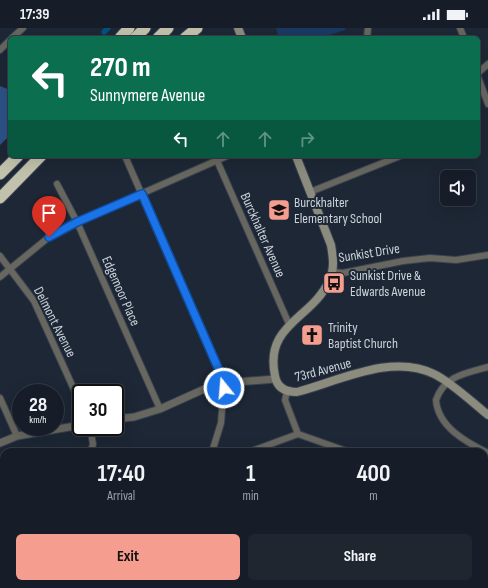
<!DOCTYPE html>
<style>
body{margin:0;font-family:"Sofia Sans Condensed",sans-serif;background:#1f2630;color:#f1f3f6;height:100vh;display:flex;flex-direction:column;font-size:15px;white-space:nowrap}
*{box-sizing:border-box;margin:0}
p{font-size:13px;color:#9ea2a8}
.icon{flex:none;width:22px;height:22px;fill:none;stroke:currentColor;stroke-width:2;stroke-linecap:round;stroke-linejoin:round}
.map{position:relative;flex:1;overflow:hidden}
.drawer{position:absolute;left:0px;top:420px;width:488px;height:140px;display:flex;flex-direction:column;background:#161d28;border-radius:12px 12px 0 0;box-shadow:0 4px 16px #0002,0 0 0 1px #353b45}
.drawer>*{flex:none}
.banner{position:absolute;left:8px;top:8px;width:472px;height:122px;border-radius:6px;box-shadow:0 4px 16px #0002,0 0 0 1px #353b45;background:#0b6e4f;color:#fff;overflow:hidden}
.fabs{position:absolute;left:440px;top:142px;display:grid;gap:8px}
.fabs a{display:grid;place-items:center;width:36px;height:36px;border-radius:6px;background:#161d28;box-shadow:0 4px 16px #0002,0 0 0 1px #353b45;font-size:20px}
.speed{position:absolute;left:12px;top:356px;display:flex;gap:8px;font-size:20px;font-weight:700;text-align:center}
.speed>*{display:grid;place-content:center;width:52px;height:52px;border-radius:50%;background:#161d28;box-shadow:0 4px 16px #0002,0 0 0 1px #353b45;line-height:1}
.speed small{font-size:10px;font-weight:400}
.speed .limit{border:2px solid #111;border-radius:6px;background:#fff;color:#111}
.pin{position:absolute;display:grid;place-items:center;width:34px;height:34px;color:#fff;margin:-41px -17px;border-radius:50% 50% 50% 0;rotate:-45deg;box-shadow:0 0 4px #0007}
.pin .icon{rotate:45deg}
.me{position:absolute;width:44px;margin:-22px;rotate:343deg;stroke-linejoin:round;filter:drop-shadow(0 0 3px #0008)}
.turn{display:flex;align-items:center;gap:14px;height:84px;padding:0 16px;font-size:18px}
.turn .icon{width:52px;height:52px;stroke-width:2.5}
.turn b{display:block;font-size:28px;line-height:34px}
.lanes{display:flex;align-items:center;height:38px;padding:0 16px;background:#0003;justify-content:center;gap:20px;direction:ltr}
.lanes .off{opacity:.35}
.eta{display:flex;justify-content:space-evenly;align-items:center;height:68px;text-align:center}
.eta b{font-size:24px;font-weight:700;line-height:28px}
.button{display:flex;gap:8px;margin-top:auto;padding:8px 16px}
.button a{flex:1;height:46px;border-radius:6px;background:#f59d8e;color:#111;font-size:16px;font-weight:700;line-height:46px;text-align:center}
.button a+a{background:#1f2630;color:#f1f3f6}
.status{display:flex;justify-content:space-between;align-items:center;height:28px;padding:0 20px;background:#161d28;direction:ltr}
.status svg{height:11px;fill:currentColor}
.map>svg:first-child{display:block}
.green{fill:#1a3963}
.forest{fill:#2c5287}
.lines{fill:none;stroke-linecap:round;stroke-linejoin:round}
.stream{stroke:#01527d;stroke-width:1.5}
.canal{stroke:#01527d;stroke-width:5.5}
.minor-casing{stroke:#394250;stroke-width:8}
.tertiary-casing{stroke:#394250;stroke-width:9}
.secondary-casing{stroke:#394250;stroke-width:10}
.motorway-casing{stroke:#394250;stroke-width:13}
.minor{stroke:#67675f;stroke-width:6}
.tertiary{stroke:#67675f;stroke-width:7}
.secondary{stroke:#8c8c7e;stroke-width:8}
.motorway{stroke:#c2c2ac;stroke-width:11}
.route-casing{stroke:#114b97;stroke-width:10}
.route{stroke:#1a73e8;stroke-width:7}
.labels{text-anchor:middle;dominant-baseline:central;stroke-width:4;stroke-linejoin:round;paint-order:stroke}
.poi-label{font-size:14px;fill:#cbd2db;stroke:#1d2735;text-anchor:start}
.street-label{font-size:14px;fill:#cbd2db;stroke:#1d2735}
</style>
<div class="status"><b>17:39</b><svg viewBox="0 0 49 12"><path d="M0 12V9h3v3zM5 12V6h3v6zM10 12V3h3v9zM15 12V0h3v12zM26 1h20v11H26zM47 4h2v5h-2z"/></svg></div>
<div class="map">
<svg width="488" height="560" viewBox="0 0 488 560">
<rect width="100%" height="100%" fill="#1d2735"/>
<polygon class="green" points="276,0 345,0 345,2 320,10 279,10"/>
<polygon class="forest" points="0,58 10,62 10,107 0,117"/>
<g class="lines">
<polyline class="stream" points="0,452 4,449"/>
<polyline class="canal" points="104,4 108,0"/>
<g class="minor-casing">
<g id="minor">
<polyline points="460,0 464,10"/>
<polyline points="12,10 23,0"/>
<polyline points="367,10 368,0"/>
<polyline points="0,22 10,12"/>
<polyline points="478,45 488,36"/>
<polyline points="478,49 488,76"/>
<polyline points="125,128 224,355 221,395 212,424"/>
<polyline points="215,128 289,296"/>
<polyline points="57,156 77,194 160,381"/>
<polyline points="310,164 400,128"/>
<polyline points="0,228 34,273 81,377"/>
<polyline points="333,244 343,245 403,233 430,230 456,232 488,227"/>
<polyline points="0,249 49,209 77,194 227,128"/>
<path d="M488,339C466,345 444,348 436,372C438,399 466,414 488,425"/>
<polyline points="287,363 285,372 298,406 349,424"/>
<polyline points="0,370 17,408"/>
<polyline points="90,399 93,416 91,424"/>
<polyline points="249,424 298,406"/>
<polyline points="0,490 4,488"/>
<polyline points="484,520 488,515"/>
<polyline points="22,560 26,556"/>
<polyline points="142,560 149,556"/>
<polyline points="461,560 464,556"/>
</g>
</g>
<g class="tertiary-casing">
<g id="tertiary">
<polyline points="115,391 134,389 160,381 211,358 224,355 275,351"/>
<polyline points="0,415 17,408 81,397"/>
</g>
</g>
<g class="secondary-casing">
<g id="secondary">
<polyline points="238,0 242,10"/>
<path d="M296,128L331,217C333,229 335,241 329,253C312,291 264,296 275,348C277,360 286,364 297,364C339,353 392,325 434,346C451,354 473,375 488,387"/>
</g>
</g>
<g class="motorway-casing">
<g id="motorway">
<polyline points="120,10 129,0"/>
<polyline points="135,10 145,0"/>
<polyline points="158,10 168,0"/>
<polyline points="185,10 197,0"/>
<polyline points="0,146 18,128"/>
<polyline points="0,170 41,128"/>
</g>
</g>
<use href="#minor" class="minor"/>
<use href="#tertiary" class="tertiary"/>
<use href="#secondary" class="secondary"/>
<use href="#motorway" class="motorway"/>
</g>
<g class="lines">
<g class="route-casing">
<polyline id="route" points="49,209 77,194 142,166 222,349 224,360"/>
</g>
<use href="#route" class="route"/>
</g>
<defs>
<g id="school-square" transform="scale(1.15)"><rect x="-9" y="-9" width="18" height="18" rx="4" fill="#f59d8e" stroke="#1d2735"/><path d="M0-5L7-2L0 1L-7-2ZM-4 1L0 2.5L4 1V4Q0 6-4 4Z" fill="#111"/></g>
<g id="bus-square" transform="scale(1.15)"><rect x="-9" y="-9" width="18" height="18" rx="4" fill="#f59d8e" stroke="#1d2735"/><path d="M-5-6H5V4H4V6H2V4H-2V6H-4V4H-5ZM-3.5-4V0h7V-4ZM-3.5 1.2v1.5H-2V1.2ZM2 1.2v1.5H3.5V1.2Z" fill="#111"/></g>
<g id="church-square" transform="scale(1.15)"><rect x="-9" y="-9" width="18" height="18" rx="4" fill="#f59d8e" stroke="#1d2735"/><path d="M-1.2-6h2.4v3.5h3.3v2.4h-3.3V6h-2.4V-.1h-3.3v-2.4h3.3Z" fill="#111"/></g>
</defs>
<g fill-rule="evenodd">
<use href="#school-square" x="279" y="182"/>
<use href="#bus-square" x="334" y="255"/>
<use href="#church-square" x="312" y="307"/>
</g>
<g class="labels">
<g class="poi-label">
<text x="294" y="174">Burckhalter<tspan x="294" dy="16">Elementary School</tspan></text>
<text x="350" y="247">Sunkist Drive &amp;<tspan x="350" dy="16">Edwards Avenue</tspan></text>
<text x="328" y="299">Trinity<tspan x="328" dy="16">Baptist Church</tspan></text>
</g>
<g class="street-label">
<text transform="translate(263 207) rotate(66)">Burckhalter Avenue</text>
<text transform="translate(369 225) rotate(-9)">Sunkist Drive</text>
<text transform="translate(121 263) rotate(66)">Edgemoor Place</text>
<text transform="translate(55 294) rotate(63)">Delmont Avenue</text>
<text transform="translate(323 342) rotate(-15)">73rd Avenue</text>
</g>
</g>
</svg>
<div class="fabs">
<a><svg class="icon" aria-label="sound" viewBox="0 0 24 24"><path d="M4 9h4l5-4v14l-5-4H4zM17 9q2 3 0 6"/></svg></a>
</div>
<div class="speed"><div>28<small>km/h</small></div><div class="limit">30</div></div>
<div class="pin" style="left:49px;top:209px;background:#d93025"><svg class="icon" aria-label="arrive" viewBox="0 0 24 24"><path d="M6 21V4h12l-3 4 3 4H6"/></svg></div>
<svg class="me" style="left:224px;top:360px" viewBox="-20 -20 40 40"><circle r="17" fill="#1a73e8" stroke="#fff" stroke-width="3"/><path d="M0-11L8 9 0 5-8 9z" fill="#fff"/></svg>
<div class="banner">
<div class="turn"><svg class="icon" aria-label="left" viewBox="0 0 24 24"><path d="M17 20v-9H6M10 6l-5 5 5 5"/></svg><div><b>270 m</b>Sunnymere Avenue</div></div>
<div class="lanes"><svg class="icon" aria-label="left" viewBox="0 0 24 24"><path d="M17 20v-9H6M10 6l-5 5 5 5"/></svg><svg class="icon off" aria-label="ahead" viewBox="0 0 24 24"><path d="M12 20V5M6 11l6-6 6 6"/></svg><svg class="icon off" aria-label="ahead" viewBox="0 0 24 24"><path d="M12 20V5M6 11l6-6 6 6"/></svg><svg class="icon off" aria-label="right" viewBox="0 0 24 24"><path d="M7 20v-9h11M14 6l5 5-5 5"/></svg></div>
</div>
<section class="drawer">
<div class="eta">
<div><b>17:40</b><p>Arrival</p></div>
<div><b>1</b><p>min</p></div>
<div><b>400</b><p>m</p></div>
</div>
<div class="button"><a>Exit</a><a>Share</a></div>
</section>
</div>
